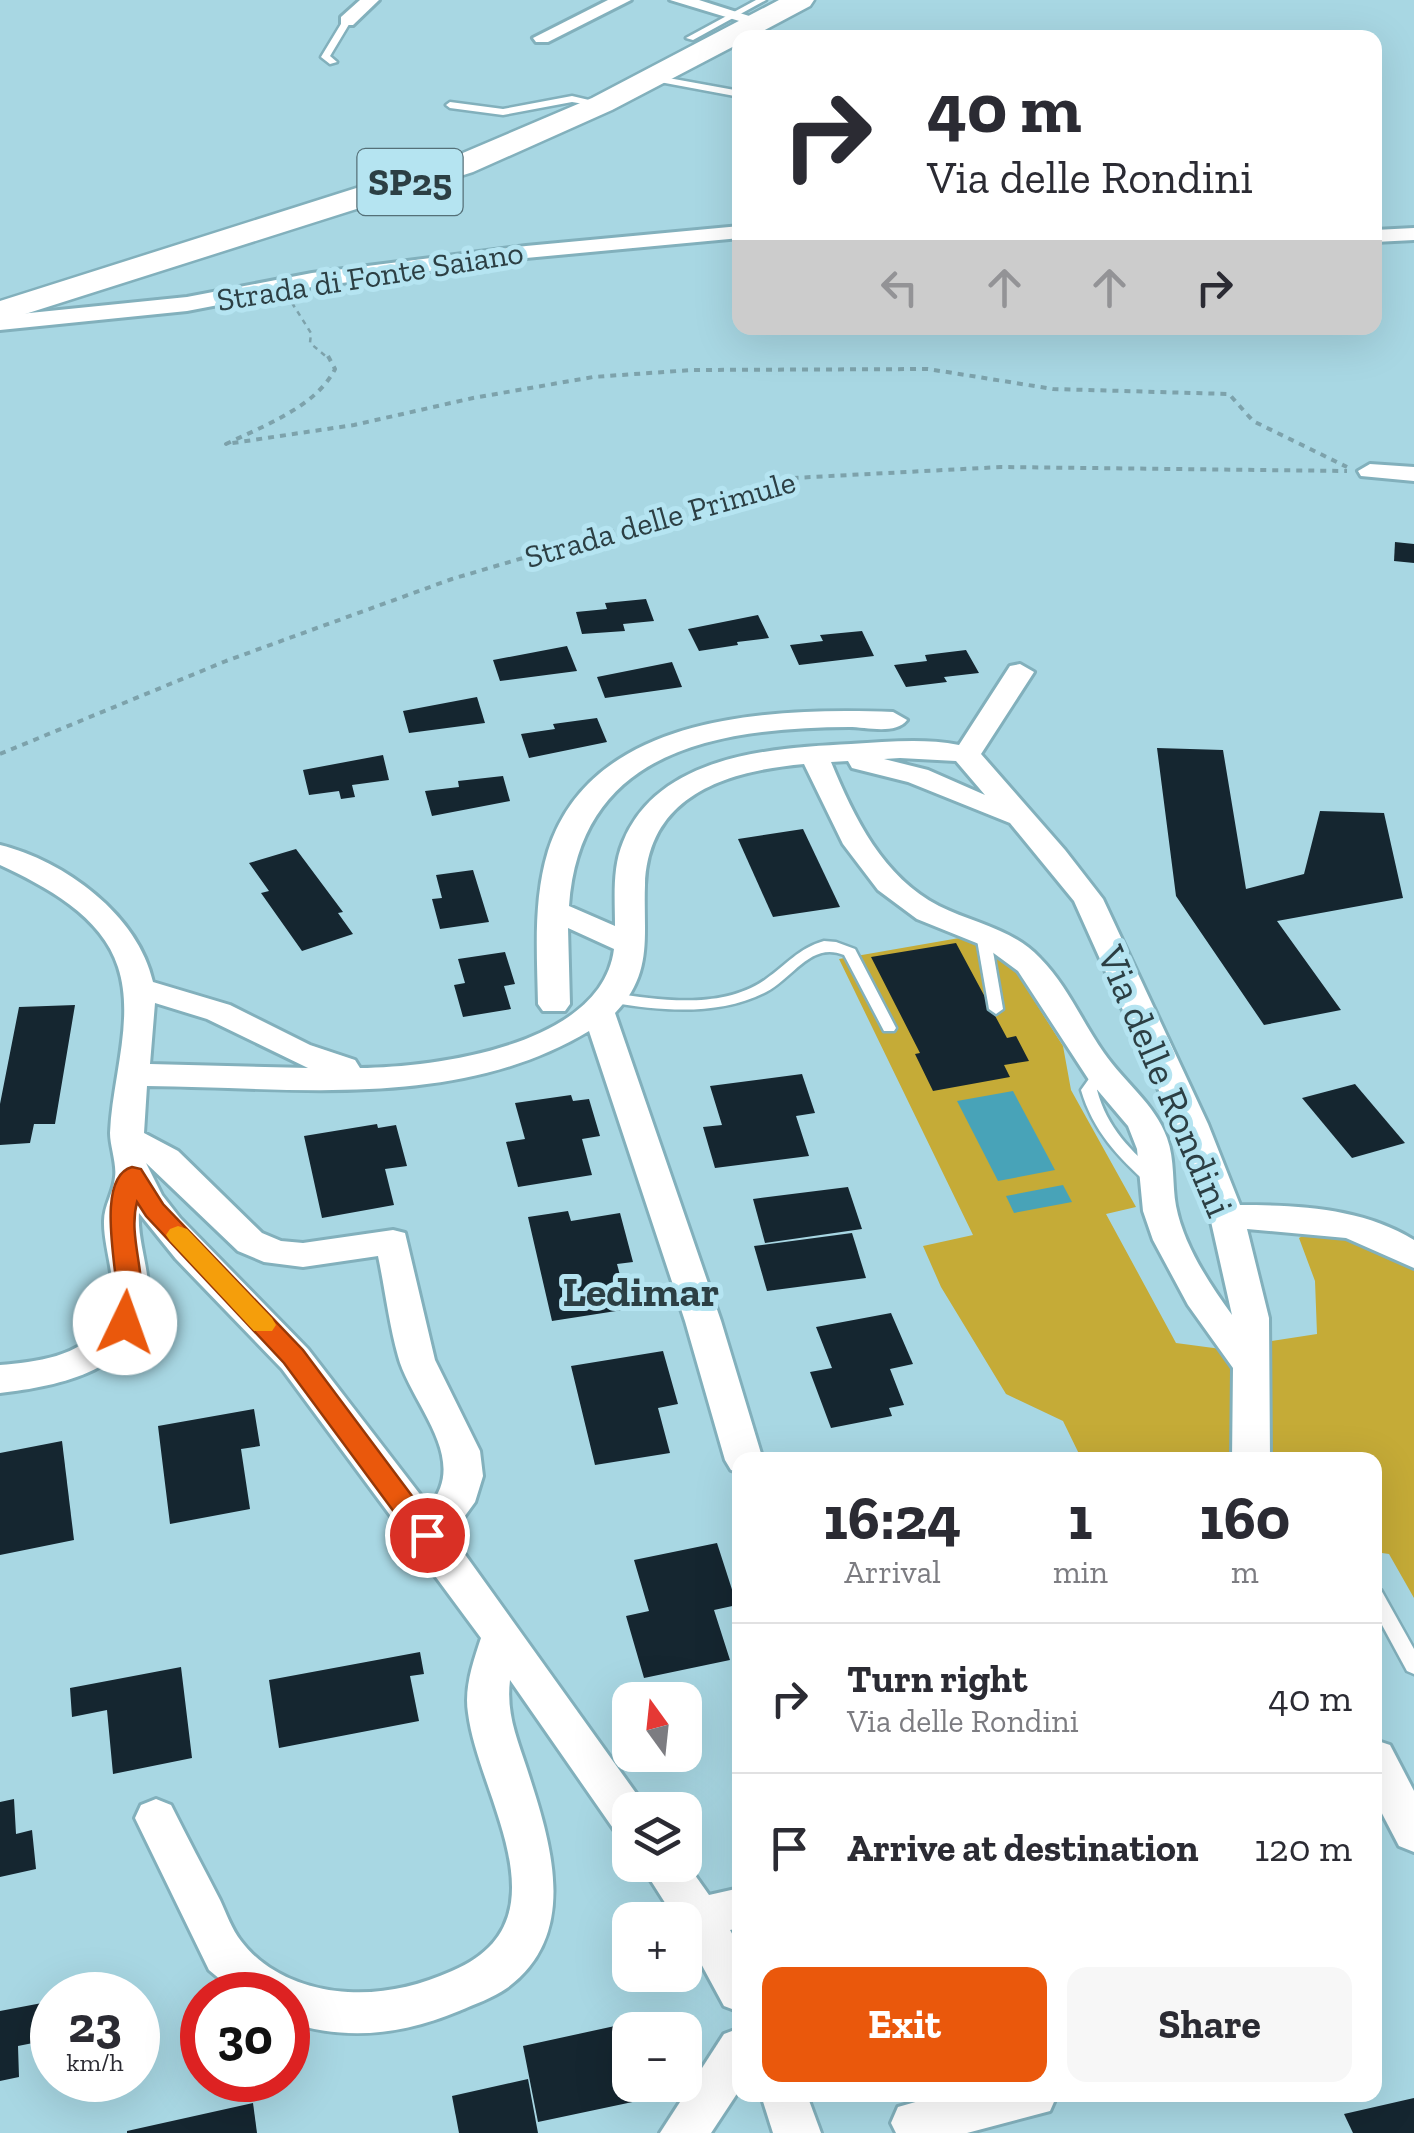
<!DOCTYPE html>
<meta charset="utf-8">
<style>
body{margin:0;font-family:"Zilla Slab",serif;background:#f7f7f7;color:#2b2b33;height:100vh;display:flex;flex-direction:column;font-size:38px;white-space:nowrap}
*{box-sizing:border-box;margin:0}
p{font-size:32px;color:#7c7c81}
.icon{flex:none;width:55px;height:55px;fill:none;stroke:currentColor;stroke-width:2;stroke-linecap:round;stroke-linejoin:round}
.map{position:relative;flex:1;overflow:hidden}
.panel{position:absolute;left:732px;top:1452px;width:650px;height:650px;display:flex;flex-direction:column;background:#fff;border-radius:20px;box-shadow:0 10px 40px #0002}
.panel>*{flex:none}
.top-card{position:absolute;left:732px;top:30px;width:650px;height:305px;border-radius:20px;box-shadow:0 10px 40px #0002;background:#fff;color:#2b2b33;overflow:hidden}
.needle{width:65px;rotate:345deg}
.controls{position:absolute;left:612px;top:1682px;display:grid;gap:20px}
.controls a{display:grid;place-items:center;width:90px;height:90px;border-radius:20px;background:#fff;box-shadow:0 10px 40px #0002;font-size:50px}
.speed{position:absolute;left:30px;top:1972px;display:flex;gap:20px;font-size:50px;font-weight:700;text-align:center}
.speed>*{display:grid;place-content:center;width:130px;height:130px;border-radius:50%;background:#fff;box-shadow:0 10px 40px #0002;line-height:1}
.speed small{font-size:25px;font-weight:400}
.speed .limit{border:15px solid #d22;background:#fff;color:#111}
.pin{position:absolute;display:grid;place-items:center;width:85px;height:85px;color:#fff;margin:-42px;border:5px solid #fff;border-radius:50%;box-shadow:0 2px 10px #0007}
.me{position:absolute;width:110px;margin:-55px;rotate:3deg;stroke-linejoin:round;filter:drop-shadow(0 0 8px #0008)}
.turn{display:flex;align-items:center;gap:35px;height:210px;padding:0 30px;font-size:45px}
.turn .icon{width:130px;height:130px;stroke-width:2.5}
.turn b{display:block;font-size:70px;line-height:85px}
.lanes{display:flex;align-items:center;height:95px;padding:0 30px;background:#0003;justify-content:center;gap:50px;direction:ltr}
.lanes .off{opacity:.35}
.eta{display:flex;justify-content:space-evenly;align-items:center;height:170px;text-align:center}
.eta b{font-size:60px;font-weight:800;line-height:70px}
.primary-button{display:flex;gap:20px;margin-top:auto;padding:20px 30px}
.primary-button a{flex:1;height:115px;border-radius:20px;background:#ea580c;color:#fff;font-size:40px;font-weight:800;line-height:115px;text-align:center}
.primary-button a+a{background:#f7f7f7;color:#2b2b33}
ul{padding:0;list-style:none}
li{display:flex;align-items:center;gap:30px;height:150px;padding:0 30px;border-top:2px solid #e1e1e2}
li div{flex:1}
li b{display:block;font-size:38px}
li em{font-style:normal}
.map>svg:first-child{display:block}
.green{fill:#c5ab37}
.water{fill:#48a3b8}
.building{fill:#152630}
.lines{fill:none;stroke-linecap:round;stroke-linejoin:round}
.service-casing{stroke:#82b0bc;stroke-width:5}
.minor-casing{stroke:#82b0bc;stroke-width:6}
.primary-casing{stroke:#82b0bc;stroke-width:5}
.path-far1{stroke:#7da2ab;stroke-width:2.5;stroke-dasharray:5 5;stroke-linecap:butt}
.path{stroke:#7da2ab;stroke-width:4;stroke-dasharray:6 6;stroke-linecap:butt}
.service{fill:#fff;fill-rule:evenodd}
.minor{fill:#fff;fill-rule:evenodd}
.primary{fill:#fff;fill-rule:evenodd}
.route{fill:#ea580c;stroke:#983908;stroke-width:2.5}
.slow{fill:#f59e0b}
.labels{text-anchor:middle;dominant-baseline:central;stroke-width:10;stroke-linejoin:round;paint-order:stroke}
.far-street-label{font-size:32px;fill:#2c3f44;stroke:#b5e4f1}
.shield{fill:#b5e4f1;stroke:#557078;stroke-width:2.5}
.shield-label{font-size:38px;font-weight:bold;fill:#2c3f44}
.street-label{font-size:40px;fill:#2c3f44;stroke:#b5e4f1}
.neighbourhood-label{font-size:42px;font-weight:bold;fill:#2c3f44;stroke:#b5e4f1}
</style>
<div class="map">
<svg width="1414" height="2133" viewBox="0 0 1414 2133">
<rect width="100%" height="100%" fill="#a8d7e3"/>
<polygon class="green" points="965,937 994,949 1011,964 1063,1046 1071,1090 1136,1207 1106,1214 1176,1343 1221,1349 1317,1334 1315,1281 1299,1238 1318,1227 1381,1244 1414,1266 1414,1598 1389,1554 1375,1552 1375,1460 1082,1460 1063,1421 1006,1394 941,1287 923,1246 973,1235 839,959"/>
<g class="water">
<polygon points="1013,1091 1055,1170 998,1181 957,1101"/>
<polygon points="1063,1185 1072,1202 1014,1213 1006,1196"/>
</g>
<g class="building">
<polygon points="1395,542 1414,544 1414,563 1394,561"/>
<polygon points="646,599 654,621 623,624 625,631 582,634 576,612 607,609 605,603"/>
<polygon points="758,615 769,638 737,642 738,645 699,651 688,629"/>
<polygon points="862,631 874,656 799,665 790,645 823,641 820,635"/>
<polygon points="567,646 577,671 500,681 493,660"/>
<polygon points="966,650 979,673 944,677 947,682 906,687 894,665 927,661 925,655"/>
<polygon points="672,662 682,687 605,698 597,677"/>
<polygon points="477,697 485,723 409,733 403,711"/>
<polygon points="597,718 607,742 529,758 521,734 555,729 553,724"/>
<polygon points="1157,748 1223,750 1246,889 1304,874 1320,811 1384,813 1403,898 1277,921 1341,1010 1264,1025 1176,896"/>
<polygon points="383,755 389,780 352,785 355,797 341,799 339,791 309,795 303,770"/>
<polygon points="503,776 510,801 432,816 425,791 459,787 458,781"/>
<polygon points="803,829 840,907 773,917 738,839"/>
<polygon points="296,849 343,912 338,913 353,934 302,951 261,893 269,891 249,863"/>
<polygon points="473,870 489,922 440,929 432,899 442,898 436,875"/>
<polygon points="956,943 1007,1038 1016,1036 1029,1061 1004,1065 1010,1077 933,1091 915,1054 920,1053 871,957"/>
<polygon points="505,952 515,984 504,986 511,1009 463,1017 454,985 465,983 458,959"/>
<polygon points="75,1005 55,1124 34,1124 30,1143 0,1145 0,1104 19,1007"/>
<polygon points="802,1074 815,1113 796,1116 809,1156 715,1168 703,1127 722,1125 710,1086"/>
<polygon points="1355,1084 1405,1143 1352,1158 1302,1098"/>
<polygon points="571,1095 573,1101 589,1099 600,1136 582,1139 592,1175 518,1187 506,1142 525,1139 515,1103"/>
<polygon points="377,1124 378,1128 396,1125 407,1166 385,1169 394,1205 322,1218 304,1136"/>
<polygon points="848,1187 862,1229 765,1243 753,1199"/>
<polygon points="568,1211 571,1221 620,1213 633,1262 617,1264 629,1309 552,1321 528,1217"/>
<polygon points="852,1233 866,1278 767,1291 754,1246"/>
<polygon points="891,1313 913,1364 890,1369 904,1405 889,1408 892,1416 831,1428 810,1372 832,1368 816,1327"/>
<polygon points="663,1351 678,1404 658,1408 670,1453 595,1465 571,1366"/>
<polygon points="254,1409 260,1446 241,1449 250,1509 170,1524 158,1426"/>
<polygon points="62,1441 74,1540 0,1555 0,1453"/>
<polygon points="717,1543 737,1605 714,1610 730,1660 644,1678 626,1616 649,1611 634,1560"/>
<polygon points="420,1652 424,1674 410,1676 419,1721 279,1748 269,1680"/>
<polygon points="181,1667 192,1758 113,1774 107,1710 72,1717 70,1688"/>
<polygon points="14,1799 16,1834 32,1830 36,1869 0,1877 0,1802"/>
<polygon points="42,2003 43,2041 18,2046 19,2077 0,2081 0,2011"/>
<polygon points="624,2024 630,2048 630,2085 638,2085 642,2100 538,2122 523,2046"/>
<polygon points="528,2079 538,2133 459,2133 452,2096"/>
<polygon points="1414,2098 1414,2133 1353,2133 1344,2114"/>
<polygon points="253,2103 257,2133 127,2133 127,2131"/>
</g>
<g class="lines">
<g class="service-casing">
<g id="service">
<polygon points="756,0 766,0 693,40 686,38"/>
<polygon points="344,19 351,21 330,56 337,62 330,64 321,57"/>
<polygon points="652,75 740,91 740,97 649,80 648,78"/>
<polygon points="572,96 606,104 602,107 572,102 503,115 450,108 446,105 450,102 503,109"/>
<polygon points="983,930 990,934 1003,1009 996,1014 989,1009 976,934"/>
<path d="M824,941L836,942L855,949L896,1028L894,1031H884L844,955C811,941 793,978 766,992C720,1016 663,1011 614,1003L607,998L614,993C662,1001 724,1009 766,979C786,965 799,948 824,941Z"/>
<path d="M1101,1067L1109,1072L1097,1090C1107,1128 1131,1151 1160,1176L1162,1180L1160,1184H1148C1118,1157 1093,1131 1081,1090L1096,1069Z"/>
<polygon points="1375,1588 1381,1590 1414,1649 1414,1674 1407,1671 1375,1612"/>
</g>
</g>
<g class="minor-casing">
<g id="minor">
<polygon points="360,0 379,0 353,25 341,25 341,17"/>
<polygon points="608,0 631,0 548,42 536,42 533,38"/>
<polygon points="670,0 699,0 768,22 759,27"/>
<polygon points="740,226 740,238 526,258 312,287 187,311 0,330 0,316 187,297 312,273 526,246"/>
<polygon points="1414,228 1414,240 1375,242 1375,230"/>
<polygon points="1370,464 1414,467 1414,481 1361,476 1358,471"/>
<path d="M1020,664L1034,672L981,754L1065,850L1103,899L1208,1124L1240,1205C1298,1205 1363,1208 1414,1240V1268L1346,1238L1247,1229L1269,1318L1270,1460H1232L1233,1368L1188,1305L1153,1240L1143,1211L1137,1149L1128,1126L1089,1080L1018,971L984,946L917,919L878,890L843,844L804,764C728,771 648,794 645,885C643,935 654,973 615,1013L721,1321L763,1460H740V1473L731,1470L725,1460L685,1321L589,1031C456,1111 295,1087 147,1086L144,1133L178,1151L262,1233L281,1241L303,1243L393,1230L405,1233L435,1360L480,1451L483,1476L475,1502L451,1535L648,1810H630V1837L615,1831L510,1680C506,1714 517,1738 527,1769C550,1840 581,1934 507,1988C493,1998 475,2004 459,2011C402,2035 346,2041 288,2022V1995H239L209,1970L135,1818L141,1805L156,1799L171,1805C187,1837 204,1869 220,1900C226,1913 232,1930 241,1941C266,1974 308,1990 348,1992C385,1994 418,1986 452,1971C571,1921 478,1796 468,1713C464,1688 473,1662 481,1638L282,1369L176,1259L139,1213C137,1241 150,1269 148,1297C141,1370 60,1386 0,1393V1365C36,1362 80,1357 103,1325C125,1296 103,1253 104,1221C104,1205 114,1192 115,1177C117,1164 110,1146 110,1133C112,1079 135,1019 118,967C102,916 45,886 0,865V845C65,861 138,915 153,982L230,1005L310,1045L355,1060L360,1068C438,1067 602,1045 614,949L568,928L570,1004L565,1011H543L538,1004C537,953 533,900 548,851C592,712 774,708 893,712L907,720C896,735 866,727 849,727C718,728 580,749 569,906L615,926C615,899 612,868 623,842C658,755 771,748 851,744C887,742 923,738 959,745L1010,666ZM900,758L956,761L985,795L928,770L884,759ZM831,762L848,761L852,768L908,782L1010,823L1074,901L1174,1124L1210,1217L1232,1315C1209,1283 1184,1246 1176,1206C1172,1184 1175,1160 1167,1138C1155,1104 1124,1082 1104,1053C1082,1022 1067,985 1040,958C1013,929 973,923 939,906C883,877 854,818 831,762ZM155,1003L207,1019L308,1068L150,1064ZM146,1163L238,1251L264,1262L303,1267L378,1256C385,1289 389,1324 398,1356C410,1403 471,1459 429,1506L308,1349L180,1218L162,1195Z"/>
<polygon points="1375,1740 1390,1745 1414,1791 1414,1852 1399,1846 1375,1800"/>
<polygon points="685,1861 709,1895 740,1888 740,1928 730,1930 740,1948 740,2012 724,2006 685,1934 685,1920 676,1920 641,1865 685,1865"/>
<polygon points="740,2028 740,2089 711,2133 660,2133 724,2034"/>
<polygon points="761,2095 807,2095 821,2133 773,2133"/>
<polygon points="940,2095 1057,2095 1050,2111 967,2133 896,2133 891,2123 898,2107"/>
</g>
</g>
<g class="primary-casing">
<polygon id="primary" points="779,0 814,0 810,6 750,38 740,38 740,43 612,110 473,172 0,322 0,301 451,158 592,98"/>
</g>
<polyline class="path-far1" points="292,303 311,333 310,343 329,359"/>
<g class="path">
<path d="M328,356L335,369C316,407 263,426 226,444L354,425L473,398L593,377L692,370L928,369L1053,389L1229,394L1253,421L1347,467"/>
<polyline points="0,754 226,661 452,579 793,478 1001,467 1347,471"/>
</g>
<use href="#service" class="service"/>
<use href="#minor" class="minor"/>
<use href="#primary" class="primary"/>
</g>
<path class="route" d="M132,1167L141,1169L163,1204L303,1350L436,1528L440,1535L436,1543L427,1546L417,1543L284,1363L146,1216L137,1202C126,1243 155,1289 134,1330H116L112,1323C114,1313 118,1302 117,1292C116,1264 96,1177 132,1167Z"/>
<polygon class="slow" points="178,1226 187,1229 272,1318 276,1325 272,1331 254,1331 170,1241 166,1235 170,1229"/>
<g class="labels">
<g class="far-street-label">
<text transform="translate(370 276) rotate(-9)">Strada di Fonte Saiano</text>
<text transform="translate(660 519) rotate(-16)">Strada delle Primule</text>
</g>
<rect class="shield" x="357.5" y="149" width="105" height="66" rx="8"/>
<g class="shield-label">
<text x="410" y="182">SP25</text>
</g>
<g class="street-label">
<text transform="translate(1166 1081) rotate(67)">Via delle Rondini</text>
</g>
<g class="neighbourhood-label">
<text x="641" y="1291">Ledimar</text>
</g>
</g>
</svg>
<div class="controls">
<a><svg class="needle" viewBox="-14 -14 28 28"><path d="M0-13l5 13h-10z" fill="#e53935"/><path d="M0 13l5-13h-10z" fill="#7c7c81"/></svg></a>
<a><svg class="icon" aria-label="layers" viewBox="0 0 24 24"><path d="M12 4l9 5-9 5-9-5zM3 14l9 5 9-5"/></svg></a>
<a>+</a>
<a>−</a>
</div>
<div class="speed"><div>23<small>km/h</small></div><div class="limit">30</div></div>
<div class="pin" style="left:427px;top:1535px;background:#d93025"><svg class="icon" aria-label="arrive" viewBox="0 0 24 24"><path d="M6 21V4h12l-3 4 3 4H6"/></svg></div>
<svg class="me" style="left:125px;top:1323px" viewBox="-20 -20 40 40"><circle r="19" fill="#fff"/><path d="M0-13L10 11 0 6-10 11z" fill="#ea580c"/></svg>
<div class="top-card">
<div class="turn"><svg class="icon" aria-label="right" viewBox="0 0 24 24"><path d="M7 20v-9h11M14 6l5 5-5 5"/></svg><div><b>40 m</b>Via delle Rondini</div></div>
<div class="lanes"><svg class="icon off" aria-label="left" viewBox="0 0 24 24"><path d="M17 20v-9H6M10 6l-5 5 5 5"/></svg><svg class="icon off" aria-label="ahead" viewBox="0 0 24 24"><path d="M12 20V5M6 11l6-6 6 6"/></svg><svg class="icon off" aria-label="ahead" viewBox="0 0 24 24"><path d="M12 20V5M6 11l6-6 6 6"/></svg><svg class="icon" aria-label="right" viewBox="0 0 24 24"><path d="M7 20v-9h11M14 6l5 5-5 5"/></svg></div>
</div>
<section class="panel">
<div class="eta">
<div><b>16:24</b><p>Arrival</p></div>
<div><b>1</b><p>min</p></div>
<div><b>160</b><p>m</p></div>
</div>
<ul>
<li><svg class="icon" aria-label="right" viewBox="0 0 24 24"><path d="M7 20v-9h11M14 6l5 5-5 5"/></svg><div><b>Turn right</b><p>Via delle Rondini</p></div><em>40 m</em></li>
<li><svg class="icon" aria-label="arrive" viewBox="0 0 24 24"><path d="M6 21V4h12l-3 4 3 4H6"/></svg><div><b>Arrive at destination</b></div><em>120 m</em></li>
</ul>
<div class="primary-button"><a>Exit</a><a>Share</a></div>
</section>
</div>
